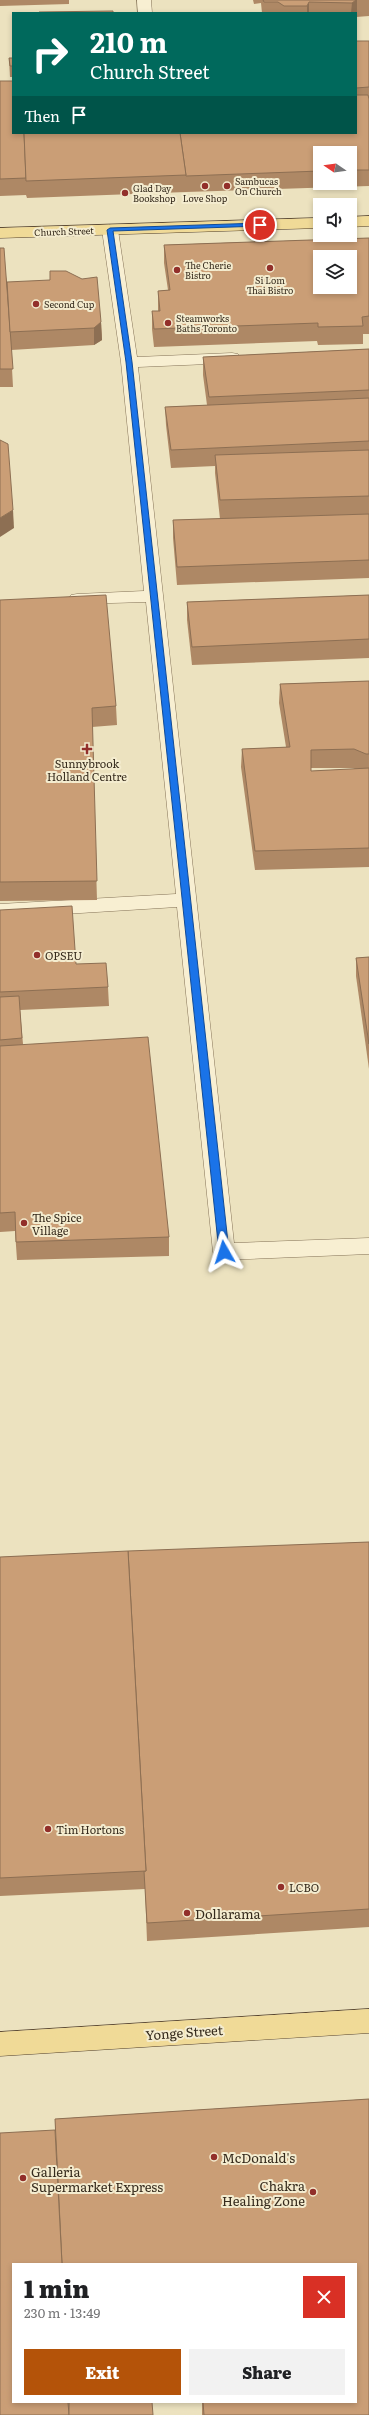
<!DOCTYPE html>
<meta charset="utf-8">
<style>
body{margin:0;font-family:Literata,serif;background:#f2f2f2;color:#202124;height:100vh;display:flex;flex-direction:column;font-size:15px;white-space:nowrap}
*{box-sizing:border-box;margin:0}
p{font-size:13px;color:#757577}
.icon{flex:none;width:22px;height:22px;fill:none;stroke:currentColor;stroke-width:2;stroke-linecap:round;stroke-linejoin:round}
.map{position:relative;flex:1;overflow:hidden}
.panel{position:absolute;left:12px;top:2263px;width:345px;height:140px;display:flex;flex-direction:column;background:#fff;border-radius:0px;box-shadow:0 2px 6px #0003}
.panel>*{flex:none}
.guide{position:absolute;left:12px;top:12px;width:345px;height:122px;border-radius:0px;box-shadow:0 2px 6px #0003;background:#00695c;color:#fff;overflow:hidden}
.needle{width:26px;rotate:283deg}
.buttons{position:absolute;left:313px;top:146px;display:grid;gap:8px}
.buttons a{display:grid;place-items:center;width:44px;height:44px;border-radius:0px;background:#fff;box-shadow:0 2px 6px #0003;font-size:20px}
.pin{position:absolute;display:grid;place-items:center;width:34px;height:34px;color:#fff;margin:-17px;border:2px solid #fff;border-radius:50%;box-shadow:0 1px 4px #0007}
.me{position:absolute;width:44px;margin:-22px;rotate:354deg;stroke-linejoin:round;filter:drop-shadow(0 0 3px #0008)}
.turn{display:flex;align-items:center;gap:14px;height:84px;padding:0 12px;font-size:18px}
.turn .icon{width:52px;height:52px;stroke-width:2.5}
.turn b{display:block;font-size:28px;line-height:34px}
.then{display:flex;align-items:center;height:38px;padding:0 12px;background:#0003;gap:8px;font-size:15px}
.round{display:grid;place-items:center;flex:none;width:42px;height:42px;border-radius:0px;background:#f2f2f2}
.head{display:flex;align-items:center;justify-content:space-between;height:68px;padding:0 12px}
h1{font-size:24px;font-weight:800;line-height:30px}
.primary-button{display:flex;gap:8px;margin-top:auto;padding:8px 12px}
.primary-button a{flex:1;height:46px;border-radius:0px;background:#b45309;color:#fff;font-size:16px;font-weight:800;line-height:46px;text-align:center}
.primary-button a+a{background:#f2f2f2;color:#202124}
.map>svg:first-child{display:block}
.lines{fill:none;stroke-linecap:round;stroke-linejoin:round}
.service-casing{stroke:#857358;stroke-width:1}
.primary-casing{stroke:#52402d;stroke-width:1}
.service{fill:#f8efd2;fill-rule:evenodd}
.primary{fill:#f0da97;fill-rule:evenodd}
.wall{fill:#ae8865;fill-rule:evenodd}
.shaded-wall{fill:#8d6f53}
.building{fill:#ca9e76;stroke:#8d6f53;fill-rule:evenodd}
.route{fill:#1a73e8;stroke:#114b97}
.poi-dot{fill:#922f2a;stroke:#f4eccf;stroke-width:1.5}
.labels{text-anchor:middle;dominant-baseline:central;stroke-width:4;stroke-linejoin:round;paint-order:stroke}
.far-poi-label{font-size:9px;fill:#352a1c;stroke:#f4eccf;text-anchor:start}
.far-street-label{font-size:9px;fill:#352a1c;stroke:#f4eccf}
.poi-label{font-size:11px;fill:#352a1c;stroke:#f4eccf;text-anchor:start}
.near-poi-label{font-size:13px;fill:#352a1c;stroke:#f4eccf;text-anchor:start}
.near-street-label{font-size:13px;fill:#352a1c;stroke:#f4eccf}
</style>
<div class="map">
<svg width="369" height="2415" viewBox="0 0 369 2415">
<rect width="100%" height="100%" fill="#ece2bf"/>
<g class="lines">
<g class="service-casing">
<g id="service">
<polygon points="137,0 151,0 152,13 138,13"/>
<polygon points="110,225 118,230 137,357 232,353 238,354 240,358 238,362 232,363 138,367 234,1243 369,1238 369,1254 224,1260 216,1258 213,1252 177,907 0,918 0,904 176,894 146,602 77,604 71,603 68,599 71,595 77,594 144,591 121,362 102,230"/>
</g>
</g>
<g class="primary-casing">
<g id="primary">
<polygon points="369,216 369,226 350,227 350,217"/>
<polygon points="320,218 320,228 0,238 0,228"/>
<polygon points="369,2009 369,2033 0,2056 0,2032"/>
</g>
</g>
<use href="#service" class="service"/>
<use href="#primary" class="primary"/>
</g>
<g class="wall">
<polygon points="0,0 69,0 69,4 0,6"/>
<polygon points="253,0 369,0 369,16 356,17 356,13 262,13 261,3 254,4"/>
<path d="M356,41H369V186L186,192L27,198L26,195L0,196V81L13,133H356ZM320,153H350V183H320Z"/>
<polygon points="9,58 13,58 13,77 10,77"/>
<polygon points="369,238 369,334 363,334 363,344 318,345 317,341 154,347 152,329 152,311 158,311 158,291 168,290 164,263 164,245"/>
<polygon points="0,248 7,282 101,322 102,340 94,345 11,350 13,387 0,387"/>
<polygon points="369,349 369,578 177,585 173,538 173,520 220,519 215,473 215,466 171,468 166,425 165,407 207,405 203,375 203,357"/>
<polygon points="369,595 369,658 192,665 187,620 187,602"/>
<polygon points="0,600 116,706 117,725 92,727 97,900 0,901"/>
<path d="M369,681V867L255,870L241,767L242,749L286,747L279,703L280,684ZM311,768H353L355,769L311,771Z"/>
<polygon points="0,910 108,987 109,1006 20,1010 23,1044 169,1237 169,1256 17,1260 15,1231 0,1232"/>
<polygon points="369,957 369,1069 356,976 356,958"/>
<polygon points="369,1542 369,1927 147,1941 145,1889 0,1896 0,1557"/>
<polygon points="369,2099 369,2415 202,2415 202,2402 356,2402 356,2264 62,2264 55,2119"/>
</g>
<g class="shaded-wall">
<polygon points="356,0 357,0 357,16 356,17 356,13 351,13 352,3"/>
<polygon points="309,2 309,13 307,13 307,6"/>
<polygon points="101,322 102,340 94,345 94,328"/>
<polygon points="13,510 14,528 0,537 0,518"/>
</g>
<g class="building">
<polygon points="263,0 356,0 352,3 309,2 307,6 284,6 278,2 264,2"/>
<polygon points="113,11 113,13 39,13 39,12"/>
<polygon points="356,41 369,41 369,87 356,88"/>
<polygon points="9,58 13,58 13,66 10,66"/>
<polygon points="0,81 13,81 13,133 24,133 26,178 0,179"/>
<polygon points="356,95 368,95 369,99 369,170 350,170 350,153 320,153 320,171 186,176 180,133 356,133"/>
<polygon points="24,133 180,133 186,175 26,181"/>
<path d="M369,238V316L362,317L363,326L318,327V323L154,329L152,311H160L158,291L170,290L164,245ZM320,257H350V287H320Z"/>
<polygon points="0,248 4,248 13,369 0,369"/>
<polygon points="50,271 66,271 82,279 97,277 101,322 94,328 10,332 7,282 50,280"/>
<polygon points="369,349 369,390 209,397 203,357"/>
<polygon points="369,398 369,441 171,450 165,407"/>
<polygon points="0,440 8,444 13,510 0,518"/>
<polygon points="369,450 369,496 220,500 215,455"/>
<polygon points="369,514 369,560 177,567 173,520"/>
<polygon points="106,595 116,706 92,708 97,881 0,882 0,600"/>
<polygon points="369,595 369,639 192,647 187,602"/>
<polygon points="369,681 369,754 366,754 354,749 311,750 311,771 369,768 369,848 255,851 242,749 290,747 280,684"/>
<polygon points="72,906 76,964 106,963 108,987 0,992 0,910"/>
<polygon points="369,957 369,1044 356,958"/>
<polygon points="19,996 22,1038 0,1040 0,997"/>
<polygon points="148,1037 169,1237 16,1242 15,1212 0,1213 0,1046"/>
<polygon points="369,1542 369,1909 147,1923 144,1871 146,1871 128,1551"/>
<polygon points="128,1551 146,1871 0,1878 0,1557"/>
<polygon points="369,2099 369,2415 204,2415 203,2402 356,2402 356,2264 62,2264 55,2119"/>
<polygon points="55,2130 62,2264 13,2264 13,2402 68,2402 69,2415 0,2415 0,2133"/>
<polygon points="69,2402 152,2402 153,2415 69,2415"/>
</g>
<polygon class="route" points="260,223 262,226 113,231 132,362 229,1252 224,1256 219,1252 126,362 107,230 110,228"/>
<g class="poi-dot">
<circle cx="205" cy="186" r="4"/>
<circle cx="227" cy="186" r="4"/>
<circle cx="125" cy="193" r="4"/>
<circle cx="270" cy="268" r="4"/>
<circle cx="177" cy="270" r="4"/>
<circle cx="36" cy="304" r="4"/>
<circle cx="168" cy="323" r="4"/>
<path d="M85 743h4v4h4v4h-4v4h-4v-4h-4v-4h4z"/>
<circle cx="37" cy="955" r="4"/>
<circle cx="24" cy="1223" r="4"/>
<circle cx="48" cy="1829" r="4"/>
<circle cx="281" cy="1887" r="4"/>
<circle cx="187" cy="1913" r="4"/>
<circle cx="214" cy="2157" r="4"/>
<circle cx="23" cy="2178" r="4"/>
<circle cx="313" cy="2192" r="4"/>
</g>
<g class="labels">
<g class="far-poi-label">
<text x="235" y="181">Sambucas<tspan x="235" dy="10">On Church</tspan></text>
<text x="133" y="188">Glad Day<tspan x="133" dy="10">Bookshop</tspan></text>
<text x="205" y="198" text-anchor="middle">Love Shop</text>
<text x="185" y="265">The Cherie<tspan x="185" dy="10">Bistro</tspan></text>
<text x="270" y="280" text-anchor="middle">Si Lom<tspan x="270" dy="10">Thai Bistro</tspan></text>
<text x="44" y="304">Second Cup</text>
<text x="176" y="318">Steamworks<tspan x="176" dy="10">Baths Toronto</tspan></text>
</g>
<g class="far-street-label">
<text transform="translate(64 231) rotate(-2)">Church Street</text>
</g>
<g class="poi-label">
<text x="87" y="763" text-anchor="middle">Sunnybrook<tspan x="87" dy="13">Holland Centre</tspan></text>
<text x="45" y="955">OPSEU</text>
<text x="32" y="1217">The Spice<tspan x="32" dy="13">Village</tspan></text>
<text x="56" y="1829">Tim Hortons</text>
<text x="289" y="1887">LCBO</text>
</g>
<g class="near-poi-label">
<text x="195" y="1913">Dollarama</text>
<text x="222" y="2157">McDonald's</text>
<text x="31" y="2171">Galleria<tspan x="31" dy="15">Supermarket Express</tspan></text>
<text x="305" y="2185" text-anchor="end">Chakra<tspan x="305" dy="15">Healing Zone</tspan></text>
</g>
<g class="near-street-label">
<text transform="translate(184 2032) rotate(-4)">Yonge Street</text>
</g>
</g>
</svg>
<div class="buttons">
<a><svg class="needle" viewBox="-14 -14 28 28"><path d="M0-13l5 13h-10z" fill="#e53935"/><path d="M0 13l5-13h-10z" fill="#757577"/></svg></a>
<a><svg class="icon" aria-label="sound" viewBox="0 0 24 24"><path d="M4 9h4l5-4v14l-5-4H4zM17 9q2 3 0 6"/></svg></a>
<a><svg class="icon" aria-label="layers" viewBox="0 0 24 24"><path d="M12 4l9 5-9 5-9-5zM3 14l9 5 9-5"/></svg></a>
</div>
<div class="pin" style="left:260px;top:225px;background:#d93025"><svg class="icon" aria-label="arrive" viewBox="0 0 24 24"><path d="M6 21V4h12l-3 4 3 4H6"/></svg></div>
<svg class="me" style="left:224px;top:1252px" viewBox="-20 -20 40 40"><path d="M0-17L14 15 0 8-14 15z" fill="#1a73e8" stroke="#fff" stroke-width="4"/></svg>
<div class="guide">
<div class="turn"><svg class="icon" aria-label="right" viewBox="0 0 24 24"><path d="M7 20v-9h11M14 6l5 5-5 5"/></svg><div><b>210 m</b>Church Street</div></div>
<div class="then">Then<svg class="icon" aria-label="arrive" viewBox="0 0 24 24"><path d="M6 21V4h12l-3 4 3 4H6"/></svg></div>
</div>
<section class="panel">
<div class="head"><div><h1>1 min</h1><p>230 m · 13:49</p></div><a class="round" style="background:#d93025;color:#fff"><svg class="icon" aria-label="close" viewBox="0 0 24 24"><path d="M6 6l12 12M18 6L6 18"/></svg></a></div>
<div class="primary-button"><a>Exit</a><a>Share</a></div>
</section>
</div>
